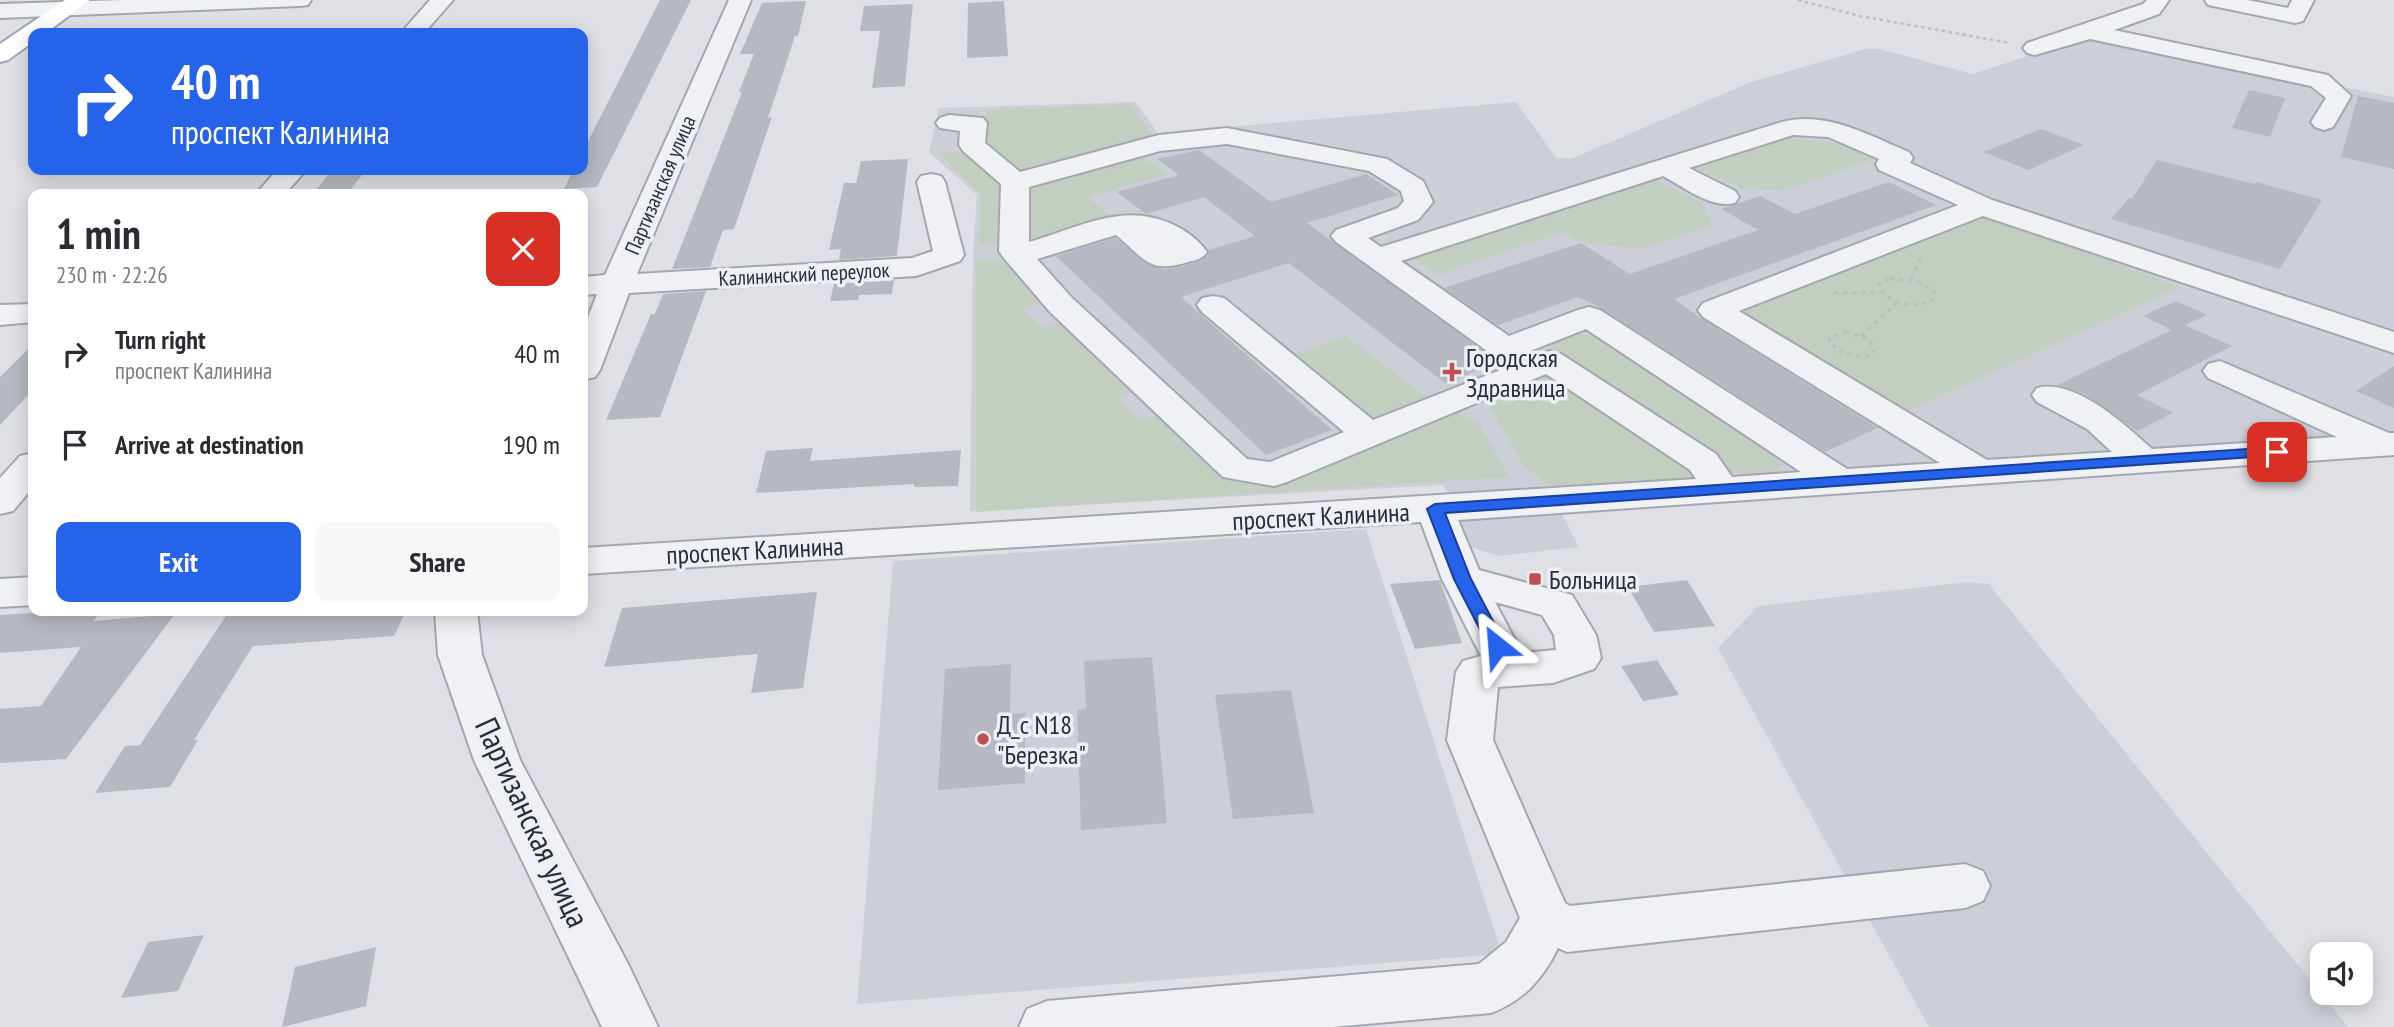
<!DOCTYPE html>
<meta charset="utf-8">
<style>
body{margin:0;font-family:"PT Sans Narrow",sans-serif;background:#f7f7f7;color:#2b2b33;height:100vh;display:flex;flex-direction:column;font-size:26px;white-space:nowrap}
*{box-sizing:border-box;margin:0}
p{font-size:23px;color:#7c7c81}
.icon{flex:none;width:38px;height:38px;fill:none;stroke:currentColor;stroke-width:2;stroke-linecap:round;stroke-linejoin:round}
.map{position:relative;flex:1;overflow:hidden}
.sheet{position:absolute;left:28px;top:189px;width:560px;height:427px;display:flex;flex-direction:column;background:#fff;border-radius:14px;box-shadow:0 4px 18px #0003}
.sheet>*{flex:none}
.hud{position:absolute;left:28px;top:28px;width:560px;height:147px;border-radius:14px;box-shadow:0 4px 18px #0003;background:#2563eb;color:#fff;overflow:hidden}
.controls{position:absolute;left:2310px;top:942px;display:grid;gap:14px}
.controls a{display:grid;place-items:center;width:63px;height:63px;border-radius:14px;background:#fff;box-shadow:0 4px 18px #0003;font-size:35px}
.pin{position:absolute;display:grid;place-items:center;width:60px;height:60px;color:#fff;margin:-30px;border-radius:14px;box-shadow:0 4px 10px #0006}
.me{position:absolute;width:77px;margin:-38px;rotate:332deg;stroke-linejoin:round;filter:drop-shadow(0 0 5px #0008)}
.turn{display:flex;align-items:center;gap:24px;height:147px;padding:0 28px;font-size:32px}
.turn .icon{width:91px;height:91px;stroke-width:2.5}
.turn b{display:block;font-size:49px;line-height:60px}
.round{display:grid;place-items:center;flex:none;width:74px;height:74px;border-radius:14px;background:#f7f7f7}
.head{display:flex;align-items:center;justify-content:space-between;height:119px;padding:0 28px}
h1{font-size:42px;font-weight:700;line-height:52px}
.cta{display:flex;gap:14px;margin-top:auto;padding:14px 28px}
.cta a{flex:1;height:80px;border-radius:14px;background:#2563eb;color:#fff;font-size:28px;font-weight:700;line-height:80px;text-align:center}
.cta a+a{background:#f7f7f7;color:#2b2b33}
ul{padding:0;list-style:none}
li{display:flex;align-items:center;gap:21px;height:91px;padding:0 28px}
li div{flex:1}
li b{display:block;font-size:26px}
li em{font-style:normal}
.map>svg:first-child{display:block}
.built{fill:#cccfd7}
.green{fill:#c2cfc0}
.building{fill:#b6b9c2}
.lines{fill:none;stroke-linecap:round;stroke-linejoin:round}
.minor-casing{stroke:#a4a7af;stroke-width:4}
.major-casing{stroke:#9ea4b0;stroke-width:4}
.path-far1{stroke:#bcbec4;stroke-width:2.5;stroke-dasharray:3.5 3.5;stroke-linecap:butt}
.path{stroke:#bcbec4;stroke-width:3.5;stroke-dasharray:4.5 4.5;stroke-linecap:butt}
.minor{fill:#f0f1f4;fill-rule:evenodd}
.major{fill:#fff;fill-rule:evenodd}
.route{fill:#2563eb;stroke:#184099;stroke-width:2}
.poi-dot{fill:#be4f55;stroke:#edeff4;stroke-width:2.5}
.labels{text-anchor:middle;dominant-baseline:central;stroke-width:7;stroke-linejoin:round;paint-order:stroke}
.far-street-label{font-size:21px;fill:#292d3b;stroke:#edeff4}
.poi-label{font-size:26px;fill:#292d3b;stroke:#edeff4;text-anchor:start}
.street-label{font-size:26px;fill:#292d3b;stroke:#edeff4}
.near-street-label{font-size:32px;fill:#292d3b;stroke:#edeff4}
</style>
<div class="map">
<svg width="2394" height="1027" viewBox="0 0 2394 1027">
<rect width="100%" height="100%" fill="#dee0e6"/>
<g class="built">
<polygon points="2086,37 2394,97 2394,456 1559,509 1579,547 1500,556 1470,547 1444,485 970,511 973,255 977,195 929,152 939,108 1135,102 1158,133 1516,102 1556,158 1571,159 1751,82 1865,49 1879,49 1973,74"/>
<polygon points="1366,529 1502,954 857,1004 893,561"/>
<polygon points="1967,582 1989,584 2348,1027 1929,1027 1718,648 1758,606"/>
</g>
<g class="green">
<polygon points="1130,104 1153,138 1017,174 980,141 987,110"/>
<polygon points="1786,138 1854,145 1881,157 1786,190 1743,189 1698,169"/>
<polygon points="965,151 1002,183 1000,244 979,245 981,194 938,153"/>
<polygon points="1135,152 1168,174 1088,197 1112,218 1042,239 1028,239 1022,183"/>
<polygon points="1652,178 1702,203 1712,226 1643,249 1580,242 1563,232 1438,275 1409,256"/>
<polygon points="1981,215 2181,287 1890,419 1712,313"/>
<polygon points="1006,258 1047,300 1023,309 1043,328 1067,321 1137,390 1117,397 1139,420 1161,413 1224,475 1454,412 1479,423 1509,477 976,512 976,260"/>
<polygon points="1578,333 1597,337 1774,447 1782,461 1779,471 1765,477 1725,471 1552,356 1549,344 1557,335"/>
<polygon points="1346,336 1432,401 1371,426 1286,357"/>
<polygon points="1540,374 1566,379 1691,463 1701,480 1574,491 1547,483 1524,467 1486,399"/>
</g>
<g class="building">
<polygon points="660,0 691,0 597,187 564,189 573,170 583,170 583,151"/>
<polygon points="806,1 798,36 795,36 768,118 772,117 734,229 723,230 710,267 672,269 742,92 739,92 754,54 740,54 762,3"/>
<polygon points="1004,1 1008,56 967,58 968,3"/>
<polygon points="913,4 905,86 872,88 880,31 860,31 864,6"/>
<polygon points="2249,90 2285,98 2270,137 2232,128"/>
<polygon points="2358,96 2394,103 2394,169 2341,157"/>
<polygon points="2041,129 2084,145 2028,170 1984,152"/>
<polygon points="1199,150 1271,202 1366,174 1398,195 1307,223 1499,362 1445,383 1289,263 1181,297 1332,430 1266,455 1056,256 1115,238 1147,264 1164,269 1175,268 1200,261 1209,254 1209,250 1255,236 1204,197 1146,214 1117,192 1179,175 1157,159"/>
<polygon points="908,159 897,256 839,260 841,249 829,250 844,183 856,183 861,161"/>
<polygon points="2157,160 2255,184 2256,182 2322,200 2280,269 2111,219 2129,198 2132,199"/>
<polygon points="332,170 366,170 347,194 313,194"/>
<polygon points="1889,182 1936,205 1674,299 1702,319 1878,428 1825,452 1601,308 1578,297 1498,325 1444,288 1581,243 1630,274 1758,230 1721,209 1760,196 1795,214"/>
<polygon points="894,280 892,294 859,295 858,300 830,301 834,284"/>
<polygon points="706,291 660,417 606,420 651,314 655,314 663,294"/>
<polygon points="2176,301 2207,315 2185,325 2232,346 2137,395 2173,413 2137,431 2084,394 2057,385 2172,330 2143,316"/>
<polygon points="33,344 33,390 0,425 0,377"/>
<polygon points="2394,366 2394,408 2356,391"/>
<polygon points="813,448 810,461 961,450 958,486 914,487 914,484 756,493 766,451"/>
<polygon points="1440,580 1462,643 1415,649 1390,584"/>
<polygon points="1687,580 1715,626 1654,632 1628,587"/>
<polygon points="817,592 803,688 751,693 758,654 604,667 622,608"/>
<polygon points="61,611 101,611 93,621 175,614 66,759 0,763 0,709 41,706 81,647 0,653 0,615"/>
<polygon points="269,611 406,611 394,636 253,646 194,740 198,740 170,787 95,793 125,746 140,745 228,613"/>
<polygon points="1152,657 1167,823 1081,830 1077,710 1086,709 1084,661"/>
<polygon points="1657,660 1679,695 1643,701 1621,666"/>
<polygon points="1011,664 1010,714 1025,713 1025,783 938,790 945,669"/>
<polygon points="1291,690 1314,813 1233,819 1215,695"/>
<polygon points="204,935 178,991 121,998 148,942"/>
<polygon points="376,947 366,1006 282,1027 295,967"/>
</g>
<g class="lines">
<g class="minor-casing">
<g id="minor">
<polygon points="123,0 311,0 308,5 300,6 0,18 0,4"/>
<polygon points="430,0 453,0 424,33 401,33"/>
<polygon points="729,0 751,0 637,274 912,258 933,251 917,182 921,176 931,174 941,176 945,182 964,255 960,261 916,276 629,293 600,370 595,377 583,380 583,330 597,294 583,295 583,277 605,275"/>
<polygon points="2147,0 2169,0 2159,14 2114,30 2328,75 2351,96 2333,127 2324,130 2315,127 2311,122 2326,98 2311,86 2090,39 2035,55 2027,53 2023,48 2027,43 2143,4"/>
<polygon points="2205,0 2248,0 2288,8 2292,0 2314,0 2303,21 2295,23 2208,5"/>
<path d="M949,115L983,118L987,123L985,143L1020,172L1159,135L1227,128L1387,159L1423,181L1433,202L1418,220L1368,238L1381,247L1782,122C1826,110 1870,136 1909,152L1913,158L1910,163L1992,200L2394,332V353L1983,216L1739,311L1987,460L2112,452L2087,429L2037,402L2032,395L2037,388C2075,378 2125,425 2152,449L2337,437L2208,378L2203,371L2208,364L2220,361L2389,433H2394V455L1458,520L1479,570L1572,595L1596,635L1601,658L1594,669L1553,683L1498,687L1493,740L1565,903L1570,906L1965,864L1983,871L1990,886L1983,901L1965,908L1567,952L1558,948C1542,980 1524,1000 1491,1013L1332,1027H1019L1027,1009L1047,1001L1479,964L1506,942L1520,918L1447,740L1456,672L1463,661L1481,656L1442,579L1421,522L583,574V548L1696,479L1690,470L1546,374L1287,482L1274,486L1223,477L1050,312L1003,257L999,251L1001,184L963,151L959,145L960,131L940,128L936,123L940,118ZM1793,135L1828,137L1879,159L1876,164L1879,170L1958,205L1703,303L1698,310L1703,317L1940,463L1847,469L1600,310L1589,307L1578,310L1509,336L1401,261L1663,176C1684,187 1711,209 1735,203L1739,197L1735,191L1689,168ZM1227,144L1369,171L1401,191L1404,201L1398,208L1336,230L1331,236L1336,242L1494,356L1506,359L1518,356L1586,329L1801,472L1732,477L1716,454L1561,354L1549,351L1373,420L1224,298L1213,296L1202,298L1197,305L1202,312L1344,432L1270,462L1247,459L1072,298L1037,259L1116,235C1145,259 1148,274 1188,262C1197,260 1202,259 1207,252C1188,225 1151,212 1119,216C1089,219 1058,234 1029,242V187L1160,151ZM1495,602L1542,615L1554,635L1556,650L1522,653Z"/>
<polygon points="277,170 306,170 285,194 256,194"/>
<polygon points="33,304 33,322 0,325 0,305"/>
<polygon points="33,453 33,487 13,511 0,514 0,478 20,456"/>
<polygon points="33,577 33,605 0,607 0,579"/>
<polygon points="435,611 477,611 482,655 520,760 628,964 658,1027 602,1027 474,760 438,655"/>
</g>
</g>
<g class="major-casing">
<polygon id="major" points="65,0 90,0 46,33 33,33 33,42 8,60 0,62 0,44"/>
</g>
<polyline class="path-far1" points="1798,0 1860,16 2010,43"/>
<g class="path">
<path d="M1890,278L1921,283L1934,292L1935,298C1917,310 1887,306 1879,284Z"/>
<polyline points="1911,279 1921,258"/>
<polyline points="1834,293 1881,293"/>
<polygon points="1845,332 1868,339 1875,350 1866,357 1837,351 1829,338"/>
<polyline points="1861,336 1898,302"/>
</g>
<use href="#minor" class="minor"/>
<use href="#major" class="major"/>
</g>
<polygon class="route" points="2277,447 2282,449 2284,452 2282,455 1445,513 1471,579 1506,646 1504,651 1491,651 1454,579 1427,509 1435,504"/>
<g class="poi-dot">
<path d="M1448.5 361.5h7v7h7v7h-7v7h-7v-7h-7v-7h7z"/>
<rect x="1528" y="572" width="14" height="14" rx="3.5"/>
<circle cx="983" cy="739" r="7"/>
</g>
<g class="labels">
<g class="far-street-label">
<text transform="translate(660 185) rotate(-67)">Партизанская улица</text>
<text transform="translate(804 274) rotate(-3)">Калининский переулок</text>
</g>
<g class="poi-label">
<text x="1466" y="357">Городская<tspan x="1466" dy="30">Здравница</tspan></text>
<text x="1549" y="579">Больница</text>
<text x="997" y="724">Д_с N18<tspan x="997" dy="30">"Березка"</tspan></text>
</g>
<g class="street-label">
<text transform="translate(1321 516) rotate(-3)">проспект Калинина</text>
<text transform="translate(755 550) rotate(-3)">проспект Калинина</text>
</g>
<g class="near-street-label">
<text transform="translate(533 822) rotate(65)">Партизанская улица</text>
</g>
</g>
</svg>
<div class="controls">
<a><svg class="icon" aria-label="sound" viewBox="0 0 24 24"><path d="M4 9h4l5-4v14l-5-4H4zM17 9q2 3 0 6"/></svg></a>
</div>
<div class="pin" style="left:2277px;top:452px;background:#d93025"><svg class="icon" aria-label="arrive" viewBox="0 0 24 24"><path d="M6 21V4h12l-3 4 3 4H6"/></svg></div>
<svg class="me" style="left:1497px;top:646px" viewBox="-20 -20 40 40"><path d="M0-17L14 15 0 8-14 15z" fill="#2563eb" stroke="#fff" stroke-width="4"/></svg>
<div class="hud">
<div class="turn"><svg class="icon" aria-label="right" viewBox="0 0 24 24"><path d="M7 20v-9h11M14 6l5 5-5 5"/></svg><div><b>40 m</b>проспект Калинина</div></div>
</div>
<section class="sheet">
<div class="head"><div><h1>1 min</h1><p>230 m · 22:26</p></div><a class="round" style="background:#d93025;color:#fff"><svg class="icon" aria-label="close" viewBox="0 0 24 24"><path d="M6 6l12 12M18 6L6 18"/></svg></a></div>
<ul>
<li><svg class="icon" aria-label="right" viewBox="0 0 24 24"><path d="M7 20v-9h11M14 6l5 5-5 5"/></svg><div><b>Turn right</b><p>проспект Калинина</p></div><em>40 m</em></li>
<li><svg class="icon" aria-label="arrive" viewBox="0 0 24 24"><path d="M6 21V4h12l-3 4 3 4H6"/></svg><div><b>Arrive at destination</b></div><em>190 m</em></li>
</ul>
<div class="cta"><a>Exit</a><a>Share</a></div>
</section>
</div>
